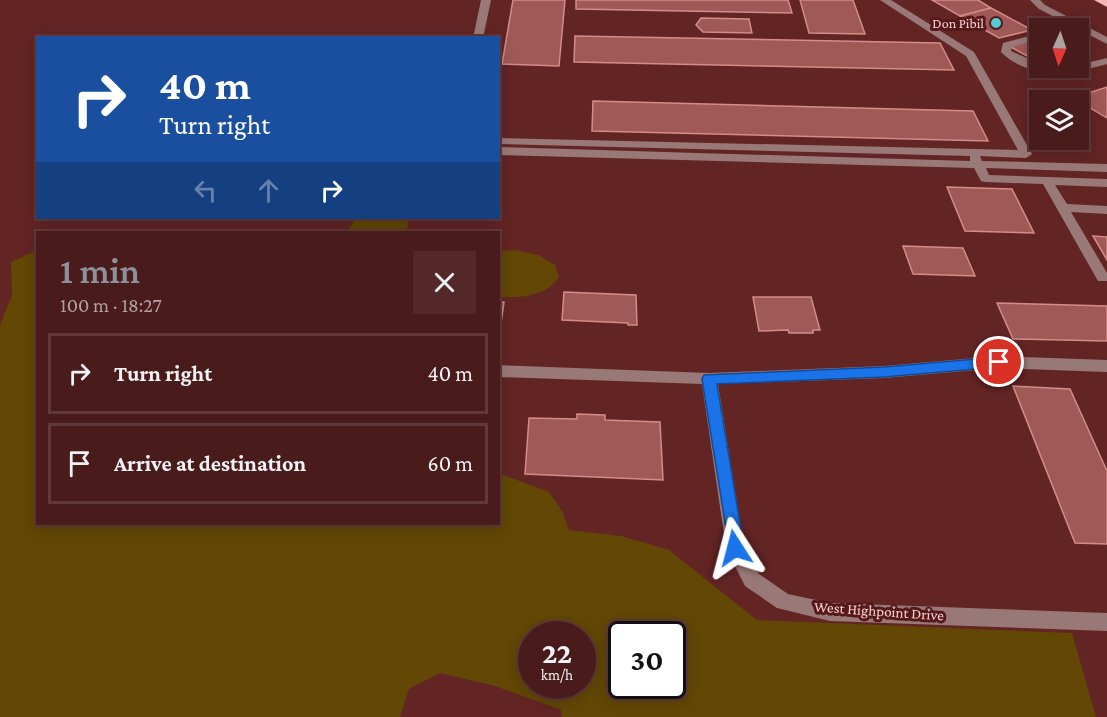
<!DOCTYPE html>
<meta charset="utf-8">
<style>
body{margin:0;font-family:"Crimson Pro",serif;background:#542828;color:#f1f3f6;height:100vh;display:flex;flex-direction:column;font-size:22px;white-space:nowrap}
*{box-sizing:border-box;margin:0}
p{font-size:20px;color:#b2a1a3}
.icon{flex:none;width:33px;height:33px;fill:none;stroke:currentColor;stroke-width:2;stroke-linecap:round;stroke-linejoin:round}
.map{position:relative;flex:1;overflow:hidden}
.drawer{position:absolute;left:36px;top:231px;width:464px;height:294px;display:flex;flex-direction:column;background:#4a1b1b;border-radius:0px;box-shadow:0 3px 15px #0003,0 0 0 2px #61393a}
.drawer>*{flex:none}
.hud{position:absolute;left:36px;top:36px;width:464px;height:183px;border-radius:0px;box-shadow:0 3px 15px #0003,0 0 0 2px #61393a;background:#1a4fa0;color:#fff;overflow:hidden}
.needle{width:39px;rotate:183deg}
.fabs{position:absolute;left:1029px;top:18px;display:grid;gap:12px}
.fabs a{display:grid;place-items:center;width:60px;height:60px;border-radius:0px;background:#4a1b1b;box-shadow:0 3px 15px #0003,0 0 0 2px #61393a;font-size:30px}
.speed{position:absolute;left:518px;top:621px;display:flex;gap:12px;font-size:30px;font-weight:700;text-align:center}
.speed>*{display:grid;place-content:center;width:78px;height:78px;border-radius:50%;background:#4a1b1b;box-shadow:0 3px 15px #0003,0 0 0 2px #61393a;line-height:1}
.speed small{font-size:15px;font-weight:400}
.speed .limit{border:3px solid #111;border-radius:9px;background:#fff;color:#111}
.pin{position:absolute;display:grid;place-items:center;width:51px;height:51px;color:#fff;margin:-26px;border:3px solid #fff;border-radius:50%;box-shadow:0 2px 6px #0007}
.me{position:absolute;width:66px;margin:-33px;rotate:351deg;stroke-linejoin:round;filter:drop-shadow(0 0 4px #0008)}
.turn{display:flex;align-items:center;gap:21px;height:126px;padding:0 24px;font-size:27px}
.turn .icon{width:78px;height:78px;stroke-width:2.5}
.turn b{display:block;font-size:42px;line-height:51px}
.lanes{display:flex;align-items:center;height:57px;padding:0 24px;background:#0003;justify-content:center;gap:30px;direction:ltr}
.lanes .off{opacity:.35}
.round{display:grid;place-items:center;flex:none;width:63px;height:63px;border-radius:0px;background:#542828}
.head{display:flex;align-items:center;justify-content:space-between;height:102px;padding:0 24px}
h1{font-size:36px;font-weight:600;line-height:45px;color:#8c9099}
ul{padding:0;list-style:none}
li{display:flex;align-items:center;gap:18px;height:81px;margin:0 12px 9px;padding:0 12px;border:3px solid #61393a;border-radius:0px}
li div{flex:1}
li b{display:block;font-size:22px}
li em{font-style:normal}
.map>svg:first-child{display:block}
.green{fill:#624705;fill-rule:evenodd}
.building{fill:#9f5a58;stroke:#d58b87;stroke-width:1.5}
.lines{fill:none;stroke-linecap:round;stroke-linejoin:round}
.minor{fill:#997977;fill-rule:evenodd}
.major{fill:#f6b5b2;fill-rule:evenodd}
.route{fill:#1a73e8;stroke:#114b97;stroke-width:1.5}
.poi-dot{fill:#52ccd5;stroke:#56191b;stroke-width:2}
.labels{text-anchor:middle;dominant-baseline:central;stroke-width:6;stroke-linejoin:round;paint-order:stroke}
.far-poi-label{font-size:14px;fill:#fad2cf;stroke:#56191b;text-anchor:end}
.street-label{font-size:15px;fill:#fad2cf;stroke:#56191b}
</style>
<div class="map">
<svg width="1107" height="717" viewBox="0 0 1107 717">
<rect width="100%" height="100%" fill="#632424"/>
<g class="green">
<polygon points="356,218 408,218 407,232 347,232"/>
<path d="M37,250L38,524H498V473L549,492L562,511L569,530L621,536L669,550L757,620L1072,633L1096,717H562L561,710L495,686L440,673L409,689L400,717H0V325L12,295L11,262ZM531,634H582V686H531ZM621,634H672V686H621Z"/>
<path d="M515,250L538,255L555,265L559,276C548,297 519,298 498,297V251Z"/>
</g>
<g class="building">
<polygon points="513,0 565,0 559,66 502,64"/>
<polygon points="576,0 788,0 792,13 576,9"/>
<polygon points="800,0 853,0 865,34 809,33"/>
<polygon points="932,0 978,0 991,8 960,16"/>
<polygon points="991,8 1032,30 999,38 960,16"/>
<polygon points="701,18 749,19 752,33 703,32 696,25"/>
<polygon points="575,36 940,43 954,70 574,62"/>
<polygon points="1040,38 1040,63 1009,46"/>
<polygon points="1107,87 1107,118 1073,98"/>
<polygon points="593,101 973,111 988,141 592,131"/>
<polygon points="947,187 1012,189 1034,233 965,231"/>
<polygon points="1093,236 1107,237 1107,260"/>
<polygon points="903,246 963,248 975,276 913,274"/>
<polygon points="564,292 636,295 637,325 628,325 628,323 562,320"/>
<polygon points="753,297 811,297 820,330 813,330 813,333 789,333 788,330 759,331"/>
<polygon points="498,302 504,302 500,331 498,331"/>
<polygon points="997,303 1107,306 1107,341 1013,339"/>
<polygon points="1013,386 1070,389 1107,471 1107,544 1075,543"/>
<polygon points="577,414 605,415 605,420 660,422 663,480 525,474 529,418 577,419"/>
</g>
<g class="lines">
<g class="minor">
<polygon points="481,0 491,0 483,38 473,38"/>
<polygon points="880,0 891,0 974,52 1032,154 1026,158 980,156 982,161 1107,164 1107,172 986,168 989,175 1107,179 1107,187 1055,185 1067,204 1107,206 1107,214 1071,212 1107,273 1107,281 1098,281 1043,184 985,182 981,181 974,168 498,155 498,147 970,161 970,156 498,144 498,138 1018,150 966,56"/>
<polygon points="1030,0 1040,0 1045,5 1107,37 1107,44 1039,9"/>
<path d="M1040,33V39L1012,47L1011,51L1040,64V68H1078V65L1107,58V64C1072,74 1029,80 1001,52L1003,43Z"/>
<polygon points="999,356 1107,360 1107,372 999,368 884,378 718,384 744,547 759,574 788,594 830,603 1107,613 1107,631 830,621 777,608 745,586 726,548 702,384 498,377 498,365 709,373 884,366"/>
</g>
<polygon class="major" points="1094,0 1107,0 1107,7"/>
</g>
<polygon class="route" points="999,357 1006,362 999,367 884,377 717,384 744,548 741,553 735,555 730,553 702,379 704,375 884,367"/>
<circle class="poi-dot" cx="996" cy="23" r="6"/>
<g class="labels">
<g class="far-poi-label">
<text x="984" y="23">Don Pibil</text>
</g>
<g class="street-label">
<text transform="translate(879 611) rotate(4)">West Highpoint Drive</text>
</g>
</g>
</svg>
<div class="fabs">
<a><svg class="needle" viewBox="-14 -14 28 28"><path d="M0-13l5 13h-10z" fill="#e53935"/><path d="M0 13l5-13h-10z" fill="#b2a1a3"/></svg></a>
<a><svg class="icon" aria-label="layers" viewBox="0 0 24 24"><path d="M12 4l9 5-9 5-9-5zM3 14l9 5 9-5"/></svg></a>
</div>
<div class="speed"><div>22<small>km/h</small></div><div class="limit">30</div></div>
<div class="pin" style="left:999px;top:362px;background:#d93025"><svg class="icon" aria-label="arrive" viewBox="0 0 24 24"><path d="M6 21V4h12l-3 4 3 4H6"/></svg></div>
<svg class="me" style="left:735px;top:548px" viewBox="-20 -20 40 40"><path d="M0-17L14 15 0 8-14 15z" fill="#1a73e8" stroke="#fff" stroke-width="4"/></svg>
<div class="hud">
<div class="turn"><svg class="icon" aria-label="right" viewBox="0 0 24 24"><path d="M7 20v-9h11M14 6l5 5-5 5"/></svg><div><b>40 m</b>Turn right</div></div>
<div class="lanes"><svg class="icon off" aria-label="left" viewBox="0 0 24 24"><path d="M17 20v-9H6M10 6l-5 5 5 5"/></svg><svg class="icon off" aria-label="ahead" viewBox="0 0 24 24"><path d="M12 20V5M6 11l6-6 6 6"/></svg><svg class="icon" aria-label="right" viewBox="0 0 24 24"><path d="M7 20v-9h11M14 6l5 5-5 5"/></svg></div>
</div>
<section class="drawer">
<div class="head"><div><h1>1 min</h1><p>100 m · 18:27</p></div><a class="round"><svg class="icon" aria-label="close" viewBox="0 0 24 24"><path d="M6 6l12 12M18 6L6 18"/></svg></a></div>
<ul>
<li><svg class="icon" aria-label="right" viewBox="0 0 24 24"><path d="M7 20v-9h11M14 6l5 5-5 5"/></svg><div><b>Turn right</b></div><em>40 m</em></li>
<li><svg class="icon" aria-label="arrive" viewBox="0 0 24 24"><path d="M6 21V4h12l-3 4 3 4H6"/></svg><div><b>Arrive at destination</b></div><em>60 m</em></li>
</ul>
</section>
</div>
